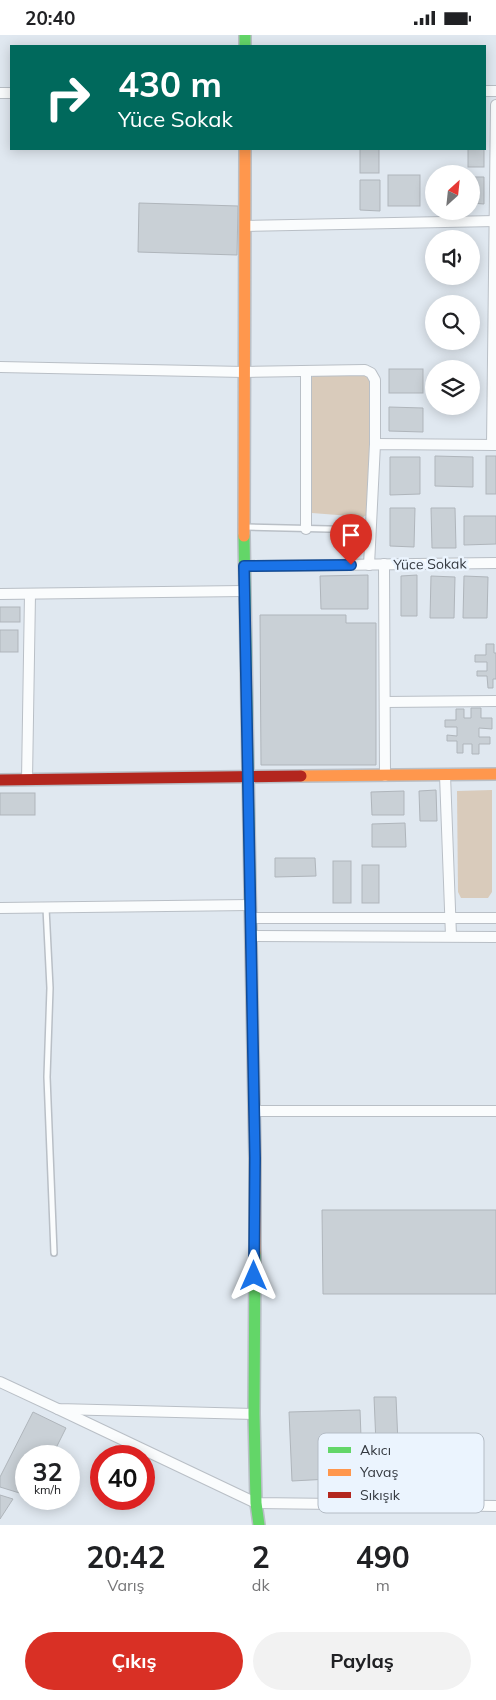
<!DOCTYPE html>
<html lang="tr">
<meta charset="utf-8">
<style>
body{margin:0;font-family:Mulish,sans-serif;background:#f2f2f2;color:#202124;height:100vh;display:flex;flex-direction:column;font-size:19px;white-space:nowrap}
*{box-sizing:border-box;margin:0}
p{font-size:16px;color:#757577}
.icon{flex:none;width:28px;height:28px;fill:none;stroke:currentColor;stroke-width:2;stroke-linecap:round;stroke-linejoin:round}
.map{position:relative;height:1490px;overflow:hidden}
.drawer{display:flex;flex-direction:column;background:#fff;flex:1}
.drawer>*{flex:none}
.guide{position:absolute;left:10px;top:10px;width:476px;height:105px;border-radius:0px;box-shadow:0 2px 12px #0003;background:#00695c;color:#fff;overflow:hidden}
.needle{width:32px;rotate:27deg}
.tools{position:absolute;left:425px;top:130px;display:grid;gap:10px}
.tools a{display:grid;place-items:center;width:55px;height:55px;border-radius:50%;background:#fff;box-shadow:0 2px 12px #0003;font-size:25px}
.speed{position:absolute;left:15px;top:1410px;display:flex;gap:10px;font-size:25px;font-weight:700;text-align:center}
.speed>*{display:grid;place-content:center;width:65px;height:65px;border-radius:50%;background:#fff;box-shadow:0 2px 12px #0003;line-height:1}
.speed small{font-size:12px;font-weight:400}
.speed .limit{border:8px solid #d22;background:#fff;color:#111}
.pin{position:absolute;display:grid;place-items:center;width:42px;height:42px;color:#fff;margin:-51px -21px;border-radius:50% 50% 50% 0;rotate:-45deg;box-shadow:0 0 5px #0007}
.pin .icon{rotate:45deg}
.me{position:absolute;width:55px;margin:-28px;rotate:0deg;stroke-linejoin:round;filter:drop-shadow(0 0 4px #0008)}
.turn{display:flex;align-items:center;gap:18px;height:105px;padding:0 25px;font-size:22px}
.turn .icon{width:65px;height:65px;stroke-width:2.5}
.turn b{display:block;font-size:35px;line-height:42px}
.eta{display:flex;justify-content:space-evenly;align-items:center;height:85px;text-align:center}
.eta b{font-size:30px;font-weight:700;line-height:35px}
.cta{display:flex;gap:10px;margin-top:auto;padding:10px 25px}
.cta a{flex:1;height:58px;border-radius:30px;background:#d93025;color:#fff;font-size:20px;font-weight:700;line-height:58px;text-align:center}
.cta a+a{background:#f2f2f2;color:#202124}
.status{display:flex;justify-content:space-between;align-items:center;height:35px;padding:0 25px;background:#fff;direction:ltr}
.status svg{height:14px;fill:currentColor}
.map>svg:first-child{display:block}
.green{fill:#d9cbbb}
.building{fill:#c9d0d6;stroke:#afb5bb}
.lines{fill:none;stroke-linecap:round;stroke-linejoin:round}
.lane-casing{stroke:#b9bfc6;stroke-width:8}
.street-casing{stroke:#b9bfc6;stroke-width:12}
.fast-casing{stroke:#b9bfc6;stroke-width:14}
.slow-casing{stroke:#b9bfc6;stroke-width:14}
.jam-casing{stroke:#b9bfc6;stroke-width:14}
.lane{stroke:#fafcfd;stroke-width:5}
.street{stroke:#fafcfd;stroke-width:10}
.fast{stroke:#63d668;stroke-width:11}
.slow{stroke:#ff974d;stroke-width:11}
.jam{stroke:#b3261e;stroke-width:11}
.route-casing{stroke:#114b97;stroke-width:12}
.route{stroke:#1a73e8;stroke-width:9}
.labels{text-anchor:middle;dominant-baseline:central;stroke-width:5;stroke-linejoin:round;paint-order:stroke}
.street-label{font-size:14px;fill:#353a41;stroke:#ebf4fe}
.key{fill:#ebf4fe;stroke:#b4bcc5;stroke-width:1}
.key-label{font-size:14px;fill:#353a41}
</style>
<div class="status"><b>20:40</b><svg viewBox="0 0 49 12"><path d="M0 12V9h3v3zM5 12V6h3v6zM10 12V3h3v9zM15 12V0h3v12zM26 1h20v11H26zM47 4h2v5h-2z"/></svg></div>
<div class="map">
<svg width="496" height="1490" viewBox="0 0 496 1490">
<rect width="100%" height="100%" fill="#e0e8f0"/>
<g class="green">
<polygon points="316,339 365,340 370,342 369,479 363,482 312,478 312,342"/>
<polygon points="492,755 492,857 488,863 461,863 458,857 457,756"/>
</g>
<g class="building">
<rect x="360" y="114" width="19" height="24"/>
<rect x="468" y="114" width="16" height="18"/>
<rect x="388" y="140" width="32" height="31"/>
<polygon points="471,142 484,142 484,169 471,168"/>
<polygon points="360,145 380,145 380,176 360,175"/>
<polygon points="139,168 238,171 237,220 138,217"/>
<rect x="389" y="334" width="34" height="24"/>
<polygon points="389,372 423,373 423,397 389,396"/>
<polygon points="435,421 473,422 473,452 435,451"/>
<rect x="486" y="421" width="10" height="38"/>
<polygon points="390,422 420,422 420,459 390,460"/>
<polygon points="390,473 415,473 414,512 390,511"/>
<polygon points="431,473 455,473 456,513 432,513"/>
<polygon points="464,481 496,481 496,509 464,510"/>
<polygon points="368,540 368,574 321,574 320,541"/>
<polygon points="417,540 417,581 401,581 401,541"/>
<polygon points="431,541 455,542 454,583 430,583"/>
<polygon points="464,541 488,542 487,583 463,583"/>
<rect x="0" y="572" width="20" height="15"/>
<polygon points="260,580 346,580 346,588 376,588 376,730 261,730"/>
<rect x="0" y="595" width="18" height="22"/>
<polygon points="486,609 494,609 494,618 496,618 496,644 493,644 493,653 488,653 487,641 477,641 477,636 487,636 487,627 475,627 475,620 486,620"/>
<polygon points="471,673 481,673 481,683 492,683 492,694 479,693 479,702 490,702 490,709 479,709 479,719 472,719 472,709 463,709 463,718 457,718 457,706 447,706 447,700 457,701 457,692 445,692 445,685 456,685 456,674 464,674 464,683 471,683"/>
<polygon points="436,755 437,786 420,786 419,756"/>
<polygon points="404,756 404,780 372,780 371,757"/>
<rect x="0" y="758" width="35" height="22"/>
<polygon points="405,788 406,812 372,812 372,789"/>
<polygon points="275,823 315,823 316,841 275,842"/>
<rect x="333" y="826" width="18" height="42"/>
<rect x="362" y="830" width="17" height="38"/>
<polygon points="322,1175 496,1175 496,1259 323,1259"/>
<polygon points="374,1362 396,1362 399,1431 377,1432"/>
<polygon points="360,1375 363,1456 330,1457 329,1444 292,1446 289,1377"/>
<polygon points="33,1377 66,1393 56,1413 65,1417 63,1421 26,1421 26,1460 0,1452 0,1442"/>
<polygon points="0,1460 13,1464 0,1484"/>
</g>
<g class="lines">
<g class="lane-casing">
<g id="lane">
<polyline points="247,492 371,495"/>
<polyline points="46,873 50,953 47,1042 54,1218"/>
</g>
</g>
<g class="street-casing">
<g id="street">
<polyline points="485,56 496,56"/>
<polyline points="0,58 11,58"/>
<polyline points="245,191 496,186"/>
<polyline points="0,332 244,337 365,335 371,338 375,345 375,409"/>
<polyline points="306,336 306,494"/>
<polyline points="492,410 496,70"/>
<polyline points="384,529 385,741"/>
<polyline points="369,530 375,409 496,410"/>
<polyline points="244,531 496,528"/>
<polyline points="0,559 244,556"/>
<polyline points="385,667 496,666"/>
<polyline points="445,740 451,901"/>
<polyline points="27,745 30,559"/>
<polyline points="0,873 250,870"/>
<polyline points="250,883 496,883"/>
<polyline points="250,901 496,902"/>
<polyline points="254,1076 496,1076"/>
<polyline points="0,1347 58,1374 254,1379"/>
<polyline points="58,1374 256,1468 496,1471"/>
</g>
</g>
<g class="fast-casing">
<g id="fast">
<polyline points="245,0 245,11"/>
<polyline points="244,501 251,910"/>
<polyline points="255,1218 254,1379 256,1468 259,1490"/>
</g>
</g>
<g class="slow-casing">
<g id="slow">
<polyline points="244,501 245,114"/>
<polyline points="301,741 496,739"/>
<polyline points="251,910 255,1123 255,1218"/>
</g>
</g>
<g class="jam-casing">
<polyline id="jam" points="0,745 301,741"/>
</g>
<use href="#lane" class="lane"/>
<use href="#street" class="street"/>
<use href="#fast" class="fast"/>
<use href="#slow" class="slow"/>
<use href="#jam" class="jam"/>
</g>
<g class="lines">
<g class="route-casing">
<polyline id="route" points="254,1241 255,1123 244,531 351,530"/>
</g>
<use href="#route" class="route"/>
</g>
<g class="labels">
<g class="street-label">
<text transform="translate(430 529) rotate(-1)">Yüce Sokak</text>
</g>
</g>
<rect x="318" y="1398" width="166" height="80" rx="8" class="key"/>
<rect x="328" y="1412" width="23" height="6" fill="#63d668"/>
<rect x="328" y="1434" width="23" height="7" fill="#ff974d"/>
<rect x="328" y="1457" width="23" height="6" fill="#b3261e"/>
<g class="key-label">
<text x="360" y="1420">Akıcı</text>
<text x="360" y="1442">Yavaş</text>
<text x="360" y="1465">Sıkışık</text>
</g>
</svg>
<div class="tools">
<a><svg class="needle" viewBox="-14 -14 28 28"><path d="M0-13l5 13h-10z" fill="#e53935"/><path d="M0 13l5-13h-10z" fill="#757577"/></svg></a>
<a><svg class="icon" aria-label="sound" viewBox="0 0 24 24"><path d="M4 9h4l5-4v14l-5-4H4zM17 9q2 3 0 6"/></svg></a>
<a><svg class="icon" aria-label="search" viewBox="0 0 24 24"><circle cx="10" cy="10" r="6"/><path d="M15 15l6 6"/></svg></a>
<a><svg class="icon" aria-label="layers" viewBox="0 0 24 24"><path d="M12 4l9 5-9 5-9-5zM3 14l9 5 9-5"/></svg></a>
</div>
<div class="speed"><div>32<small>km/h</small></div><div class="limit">40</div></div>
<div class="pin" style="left:351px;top:530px;background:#d93025"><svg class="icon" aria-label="arrive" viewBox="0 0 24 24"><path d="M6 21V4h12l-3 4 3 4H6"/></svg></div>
<svg class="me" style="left:254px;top:1241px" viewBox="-20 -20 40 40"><path d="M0-17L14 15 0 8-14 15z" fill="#1a73e8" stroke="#fff" stroke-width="4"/></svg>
<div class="guide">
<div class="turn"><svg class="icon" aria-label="right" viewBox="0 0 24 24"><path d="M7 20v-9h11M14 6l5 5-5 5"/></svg><div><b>430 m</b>Yüce Sokak</div></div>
</div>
</div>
<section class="drawer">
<div class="eta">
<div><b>20:42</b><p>Varış</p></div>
<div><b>2</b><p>dk</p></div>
<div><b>490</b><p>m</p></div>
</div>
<div class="cta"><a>Çıkış</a><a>Paylaş</a></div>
</section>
